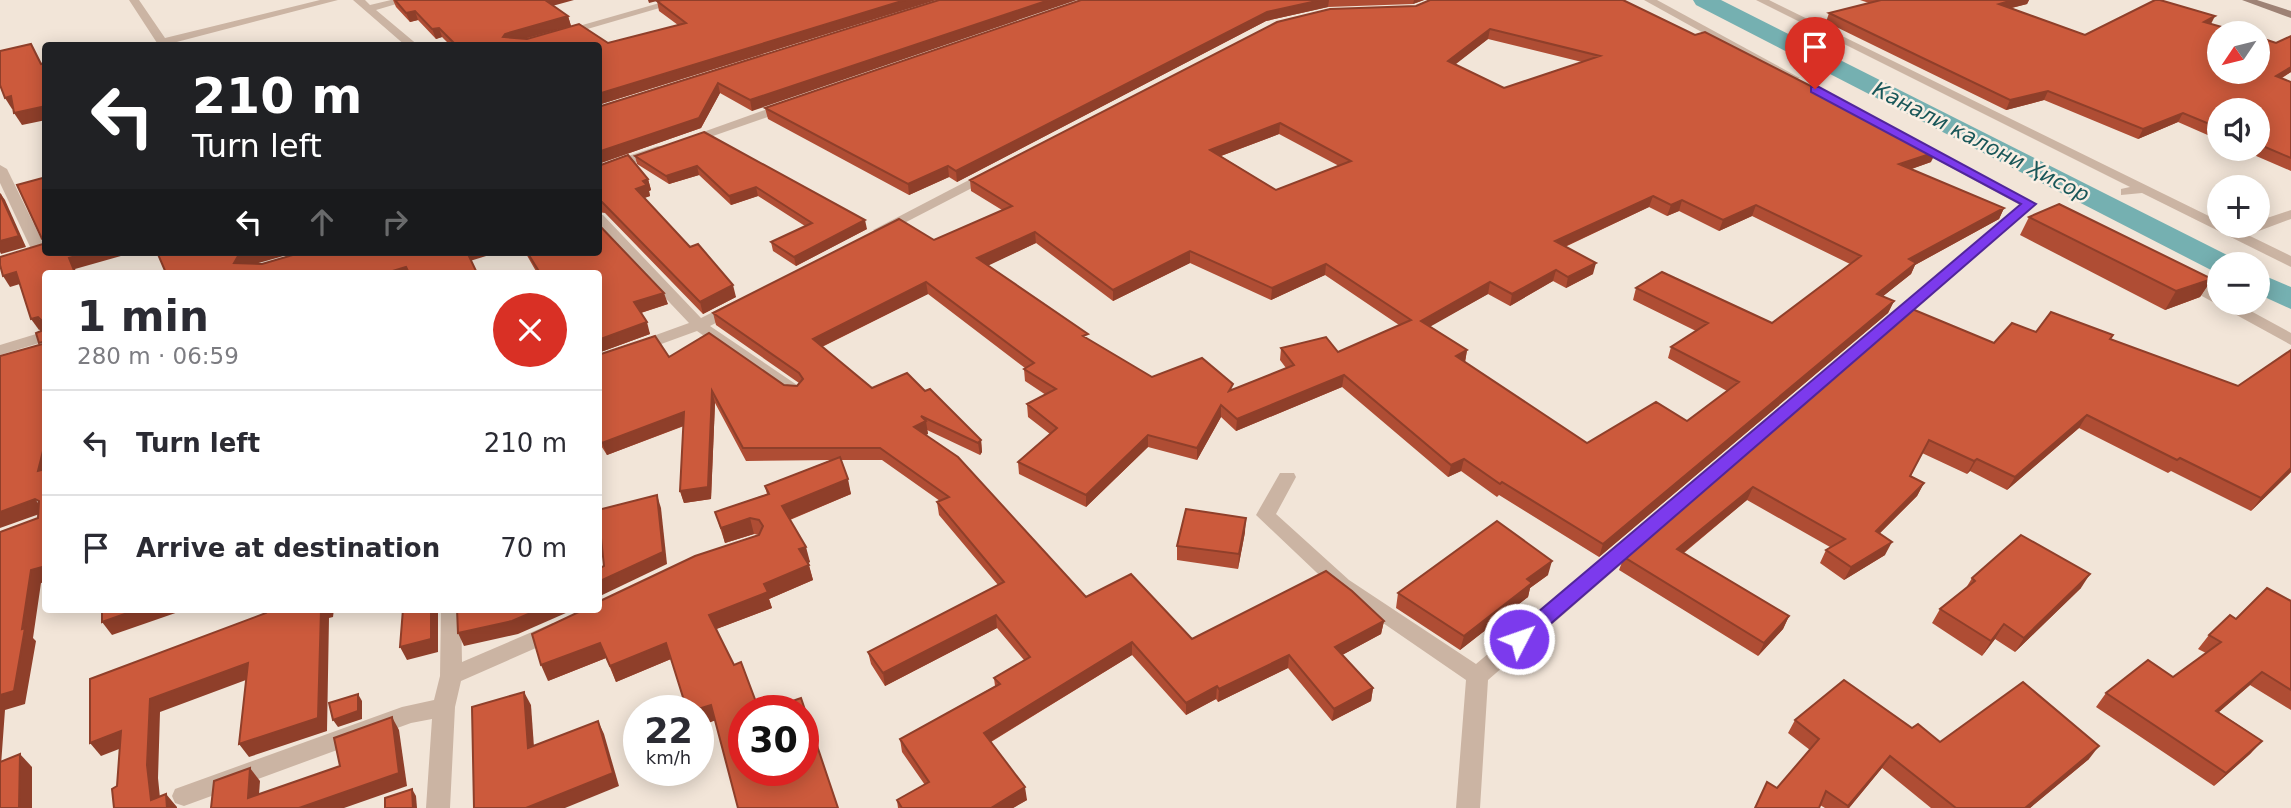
<!DOCTYPE html>
<meta charset="utf-8">
<style>
body{margin:0;font-family:"DejaVu Sans",sans-serif;background:#f2f2f3;color:#2b2b33;height:100vh;display:flex;flex-direction:column;font-size:26px;white-space:nowrap}
*{box-sizing:border-box;margin:0}
p{font-size:23px;color:#7c7c81}
.icon{flex:none;width:38px;height:38px;fill:none;stroke:currentColor;stroke-width:2;stroke-linecap:round;stroke-linejoin:round}
.map{position:relative;flex:1;overflow:hidden}
.details{position:absolute;left:42px;top:270px;width:560px;height:343px;display:flex;flex-direction:column;background:#fff;border-radius:7px;box-shadow:0 4px 18px #0003}
.details>*{flex:none}
.top-card{position:absolute;left:42px;top:42px;width:560px;height:214px;border-radius:7px;box-shadow:0 4px 18px #0003;background:#202124;color:#fff;overflow:hidden}
.needle{width:46px;rotate:235deg}
.buttons{position:absolute;left:2207px;top:21px;display:grid;gap:14px}
.buttons a{display:grid;place-items:center;width:63px;height:63px;border-radius:50%;background:#fff;box-shadow:0 4px 18px #0003;font-size:35px}
.speed{position:absolute;left:623px;top:695px;display:flex;gap:14px;font-size:35px;font-weight:700;text-align:center}
.speed>*{display:grid;place-content:center;width:91px;height:91px;border-radius:50%;background:#fff;box-shadow:0 4px 18px #0003;line-height:1}
.speed small{font-size:18px;font-weight:400}
.speed .limit{border:10px solid #d22;background:#fff;color:#111}
.pin{position:absolute;display:grid;place-items:center;width:60px;height:60px;color:#fff;margin:-72px -30px;border-radius:50% 50% 50% 0;rotate:-45deg;box-shadow:0 0 7px #0007}
.pin .icon{rotate:45deg}
.me{position:absolute;width:77px;margin:-38px;rotate:49deg;stroke-linejoin:round;filter:drop-shadow(0 0 5px #0008)}
.turn{display:flex;align-items:center;gap:24px;height:147px;padding:0 35px;font-size:32px}
.turn .icon{width:91px;height:91px;stroke-width:2.5}
.turn b{display:block;font-size:49px;line-height:60px}
.lanes{display:flex;align-items:center;height:66px;padding:0 35px;background:#0003;justify-content:center;gap:35px;direction:ltr}
.lanes .off{opacity:.35}
.round{display:grid;place-items:center;flex:none;width:74px;height:74px;border-radius:37px;background:#f2f2f3}
.head{display:flex;align-items:center;justify-content:space-between;height:119px;padding:0 35px}
h1{font-size:42px;font-weight:700;line-height:52px}
ul{padding:0;list-style:none}
li{display:flex;align-items:center;gap:21px;height:105px;padding:0 35px;border-top:2px solid #e1e1e2}
li div{flex:1}
li b{display:block;font-size:26px}
li em{font-style:normal}
.map>svg:first-child{display:block}
.lines{fill:none;stroke-linecap:round;stroke-linejoin:round}
.canal{fill:#75b0b1;fill-rule:evenodd}
.minor{fill:#cbb4a3;fill-rule:evenodd}
.secondary{fill:#9e8275;fill-rule:evenodd}
.wall{fill:#af4d34;fill-rule:evenodd}
.shaded-wall{fill:#8f3f2a}
.building{fill:#cc5a3c;stroke:#8f3f2a;stroke-width:2;fill-rule:evenodd}
.route{fill:#7c3aed;stroke:#51269a;stroke-width:2}
.labels{text-anchor:middle;dominant-baseline:central;stroke-width:5;stroke-linejoin:round;paint-order:stroke}
.far-water-label{font-size:21px;font-style:italic;fill:#195759;stroke:#faefe4}
</style>
<div class="map">
<svg width="2291" height="808" viewBox="0 0 2291 808">
<rect width="100%" height="100%" fill="#f2e5d8"/>
<g class="lines">
<g class="canal">
<polygon points="1693,0 1721,0 2233,258 2237,264 2219,264 2219,272 2211,270 1696,5"/>
<polygon points="2258,273 2291,287 2291,309 2258,294"/>
</g>
<g class="minor">
<polygon points="129,0 139,0 165,38 320,0 338,0 169,44 170,46 159,46"/>
<polygon points="353,0 365,0 370,5 391,0 410,0 376,10 419,46 406,46"/>
<polygon points="670,0 687,0 529,46 509,46"/>
<polygon points="1644,0 1657,0 1800,78 1790,81"/>
<polygon points="1756,0 1769,0 2219,221 2219,226 2236,229 2258,226 2258,221 2291,210 2291,219 2248,235 2291,256 2291,267 2142,193 2121,195 2121,189 2130,187"/>
<polygon points="1843,100 2036,204 1488,680 1480,808 1456,808 1466,680 1335,590 1256,515 1280,473 1294,473 1296,477 1276,514 1349,580 1476,664 2020,205 1839,107 1839,101"/>
<polygon points="787,102 793,106 791,109 690,144 680,144 678,141"/>
<polygon points="658,146 663,147 663,153 598,175 598,166"/>
<polygon points="0,165 7,169 46,249 44,254 34,254 32,251 0,183"/>
<polygon points="992,168 999,172 997,175 885,233 880,234 873,230"/>
<polygon points="598,214 603,215 701,318 729,304 741,304 743,307 741,310 710,326 800,387 803,391 800,395 788,395 697,331 598,367 598,356 689,323 598,227"/>
<polygon points="2185,276 2219,293 2219,303 2236,303 2291,333 2291,345 2180,284 2177,281 2180,278"/>
<polygon points="46,331 46,341 0,355 0,345"/>
<polygon points="441,609 461,609 462,662 553,623 561,625 564,631 561,637 461,681 455,707 450,808 426,808 432,719 411,723 184,806 175,803 172,796 175,789 402,707 434,700 440,676"/>
</g>
<polygon class="secondary" points="2242,0 2257,0 2291,11 2291,18"/>
</g>
<g class="wall">
<polygon points="393,0 553,6 568,16 571,26 525,39 608,43 678,25 659,11 657,1 662,0 936,0 598,105 598,46 451,46 442,37 436,39 418,20 410,22 396,7"/>
<polygon points="939,0 752,111 720,93 701,128 598,164 598,107"/>
<polygon points="1081,0 1424,0 1413,4 1328,7 1266,21 957,182 949,177 909,195 768,119 765,108"/>
<polygon points="1860,0 2029,0 2027,4 2011,8 2085,35 2211,24 2291,72 2282,78 2291,82 2291,171 2240,149 2258,149 2258,110 2219,110 2219,140 2178,122 2138,139 2044,100 2006,110 1826,22 1829,13 1869,3"/>
<path d="M1277,22L1695,35L1862,114L1861,117L1931,162L1911,169L2004,208L1999,219L1915,265L1911,274L1883,296L1894,301L1888,313L1599,557L1499,495L1497,497L1461,471L1448,477L1342,387L1236,431L1221,417L1197,460L1148,447L1086,507L1019,474L1018,462L1050,434L1028,417L1027,404L1046,395L1025,381L1024,369L1025,368L928,294L822,347L872,388L925,391L981,440L982,452L980,455L927,430L928,434L925,435L1086,597L1192,639L1384,621L1381,634L1342,655L1373,688L1371,701L1332,721L1288,668L1218,702L1216,699L1186,715L1132,655L991,742L1027,800L1013,808H898L897,800L925,785L902,752L900,739L995,686L994,678L1024,660L997,628L885,686L871,664L868,652L998,585L939,515L937,502L940,501L882,460H841L851,494L790,520L810,562L808,563L813,580L769,599L772,608L716,629L744,710L838,808L715,720L698,727V710L671,659L616,682L606,658L548,681L759,535L754,534L725,543L715,512L767,494L765,486L831,460L746,461L715,403L711,499L684,503L680,491L684,426L607,455L598,441V355L669,357L784,385L797,386L799,383L716,325L713,313L934,240L1002,210L971,191L970,180ZM1488,39L1582,62L1504,88L1455,64ZM1279,134L1339,166L1276,190L1221,156ZM1649,207L1667,216L1679,211L1719,231L1752,216L1850,264L1772,323L1636,288L1633,300L1696,331L1671,347L1668,358L1727,391L1687,421L1587,443L1465,362L1467,350L1430,326L1488,294L1510,306L1553,281L1566,288L1593,274L1565,247ZM1036,243L1113,301L1190,263L1271,300L1325,275L1399,325L1338,352L1281,348L1280,360L1286,368L1233,389L1152,377L1088,339L988,265Z"/>
<polygon points="704,132 867,229 796,266 773,251 771,242 805,226 758,196 731,205 699,175 669,184 637,164 635,156"/>
<polygon points="598,166 648,179 651,190 649,191 650,196 644,198 736,297 703,314 605,213 598,212"/>
<polygon points="2029,217 2212,279 2200,297 2165,310 2020,235"/>
<polygon points="525,252 598,252 668,304 641,313 650,334 598,353 598,273 537,273"/>
<polygon points="2036,332 2110,339 2238,386 2291,350 2291,472 2251,511 2171,471 2168,473 2079,428 2007,490 1970,471 1967,474 1922,453 1911,476 1924,483 1917,496 1880,533 1885,555 1844,580 1820,563 1826,550 1830,547 1747,500 1684,553 1789,616 1783,629 1758,656 1619,570 1624,557 1994,343"/>
<polygon points="1245,532 1238,569 1177,560 1177,546"/>
<polygon points="1548,575 1530,588 1528,597 1460,650 1396,608 1398,593"/>
<polygon points="1972,578 2081,588 2015,652 1995,639 1982,656 1932,623 1940,609 1966,588"/>
<polygon points="2291,601 2291,710 2250,685 2219,712 2262,741 2250,754 2214,786 2096,707 2106,693 2173,677 2206,653 2198,649 2209,635 2236,619"/>
<polygon points="1795,720 1912,728 1940,742 2089,759 2030,808 1931,808 1882,768 1849,808 1825,808 1820,805 1810,750 1788,733"/>
</g>
<g class="shaded-wall">
<polygon points="543,0 574,0 545,8"/>
<polygon points="648,0 661,0 649,3"/>
<polygon points="905,0 936,0 598,105 598,94"/>
<polygon points="1049,0 1077,0 752,111 750,100"/>
<polygon points="1321,0 1329,0 1328,7 1266,21 957,182 956,171 1267,12"/>
<polygon points="1414,0 1424,0 1413,4"/>
<polygon points="2013,0 2029,0 2027,4 1996,12 1999,4"/>
<polygon points="415,11 418,20 410,22 406,13"/>
<polygon points="568,16 571,26 508,43 503,37 505,34"/>
<polygon points="2215,16 2211,24 2204,22"/>
<polygon points="439,28 442,37 436,39 432,29"/>
<polygon points="1490,29 1488,39 1447,71 1448,61"/>
<polygon points="2291,67 2291,72 2270,85 2276,76"/>
<polygon points="718,83 720,93 701,128 598,164 598,152"/>
<polygon points="2048,91 2044,100 2006,110 2010,100"/>
<polygon points="11,96 18,108 12,109 5,98"/>
<polygon points="46,106 46,120 22,125 14,113"/>
<polygon points="2183,113 2178,122 2138,139 2143,129"/>
<polygon points="1280,123 1279,134 1210,160 1210,150"/>
<polygon points="1936,152 1931,162 1895,175 1899,164"/>
<polygon points="697,166 699,175 669,184 666,176"/>
<polygon points="948,166 949,177 909,195 908,184"/>
<polygon points="648,179 651,190 649,191 650,196 639,200 636,189 643,181"/>
<polygon points="756,187 758,196 731,205 729,196"/>
<polygon points="0,193 5,200 26,247 1,254 0,252"/>
<polygon points="1653,196 1649,207 1553,252 1555,241"/>
<polygon points="1682,200 1679,211 1667,216 1671,205"/>
<polygon points="1756,205 1752,216 1719,231 1723,220"/>
<polygon points="2004,208 1999,219 1915,265 1911,274 1872,305 1877,294 1909,259"/>
<polygon points="865,220 867,229 796,266 794,257"/>
<polygon points="1035,232 1036,243 979,270 977,258"/>
<polygon points="1190,251 1190,263 1113,301 1113,290"/>
<polygon points="90,252 135,252 75,269 77,273 75,273 69,258"/>
<polygon points="252,252 298,252 244,267 234,263 238,256"/>
<polygon points="467,252 499,252 470,261"/>
<polygon points="1596,263 1593,274 1566,288 1568,277"/>
<polygon points="1326,264 1325,275 1271,300 1272,288"/>
<polygon points="406,267 409,273 386,273"/>
<polygon points="1556,270 1553,281 1510,306 1512,294"/>
<polygon points="16,272 23,283 10,287 3,276"/>
<polygon points="2212,279 2200,297 2165,310 2176,291"/>
<polygon points="926,282 928,294 815,350 813,339"/>
<polygon points="1490,282 1488,294 1419,333 1421,321"/>
<polygon points="733,285 736,297 703,314 700,302"/>
<polygon points="664,293 668,304 637,314 634,302"/>
<polygon points="1894,301 1888,313 1599,557 1603,544"/>
<polygon points="38,317 45,328 39,330 31,319"/>
<polygon points="647,322 650,334 598,353 598,340"/>
<polygon points="1467,350 1465,362 1456,356"/>
<polygon points="1344,375 1342,387 1236,431 1237,419"/>
<polygon points="712,391 715,403 711,499 684,503 680,491"/>
<polygon points="1221,405 1221,417 1197,460 1197,448"/>
<polygon points="684,412 688,424 607,455 602,443"/>
<polygon points="2087,415 2079,428 2007,490 2015,477"/>
<polygon points="926,421 928,434 915,439 914,427"/>
<polygon points="1148,435 1148,447 1086,507 1086,495"/>
<polygon points="46,439 46,481 38,471"/>
<polygon points="981,440 982,452 980,455 978,443"/>
<polygon points="1464,459 1461,471 1448,477 1451,465"/>
<polygon points="1977,459 1970,471 1967,474 1974,461"/>
<polygon points="2291,468 2291,472 2251,511 2261,498"/>
<polygon points="848,479 851,494 786,521 782,506"/>
<polygon points="1924,483 1917,496 1869,544 1876,531"/>
<polygon points="1753,487 1747,500 1672,562 1677,549"/>
<polygon points="657,495 661,508 667,564 598,597 598,582"/>
<polygon points="35,499 45,512 0,528 0,512"/>
<polygon points="750,518 754,534 725,543 721,528"/>
<polygon points="1246,518 1245,532 1238,569 1239,554"/>
<polygon points="1892,542 1885,555 1844,580 1851,567"/>
<polygon points="806,547 810,562 803,565 799,549"/>
<polygon points="1552,561 1548,575 1530,588 1528,597 1460,650 1464,636 1527,579"/>
<polygon points="809,565 813,580 769,599 772,608 714,630 709,615 764,584"/>
<polygon points="46,566 46,582 41,583 33,638 36,641 25,704 5,710 0,779 0,695 22,629 31,570"/>
<polygon points="2090,574 2081,588 2015,652 2024,638"/>
<polygon points="139,609 187,609 112,635 102,622"/>
<polygon points="321,609 334,609 333,617 329,618 327,731 249,757 239,744"/>
<polygon points="431,609 438,609 438,652 407,660 400,647"/>
<polygon points="540,609 575,609 518,634 464,646 458,633"/>
<polygon points="996,615 997,628 885,686 883,673"/>
<polygon points="1789,616 1783,629 1758,656 1764,643"/>
<polygon points="1384,621 1381,634 1333,660 1335,647"/>
<polygon points="2004,624 1995,639 1982,656 1991,641"/>
<polygon points="1132,642 1132,655 985,745 984,733"/>
<polygon points="600,643 606,658 548,681 541,665"/>
<polygon points="666,643 671,659 616,682 610,666"/>
<polygon points="1289,655 1288,668 1218,702 1219,689"/>
<polygon points="248,663 257,676 160,712 158,778 161,808 151,800 147,765 150,699"/>
<polygon points="2262,672 2250,685 2205,724 2216,711"/>
<polygon points="1217,686 1216,699 1186,715 1186,703"/>
<polygon points="1373,688 1371,701 1332,721 1334,709"/>
<polygon points="524,692 531,705 535,761 528,748"/>
<polygon points="358,694 362,701 362,719 338,727 333,720"/>
<polygon points="711,705 716,720 698,727 698,710 695,710"/>
<polygon points="392,717 399,730 407,786 344,808 299,808"/>
<polygon points="598,721 604,734 619,786 565,808 526,808"/>
<polygon points="121,731 132,744 101,756 90,743"/>
<polygon points="2262,741 2250,754 2214,786 2226,773"/>
<polygon points="2099,746 2089,759 2030,808 2025,808"/>
<polygon points="20,754 32,767 32,808 19,808"/>
<polygon points="1890,756 1882,768 1849,808 1847,808"/>
<polygon points="250,768 260,781 258,808 248,798"/>
<polygon points="1025,787 1027,800 1013,808 991,808"/>
<polygon points="412,789 416,796 417,808 413,808"/>
<polygon points="166,794 177,807 177,808 167,808"/>
</g>
<g class="building">
<polygon points="395,0 545,0 568,16 505,34 503,37 527,39 579,24 608,43 686,23 657,1 662,0 905,0 598,94 598,46 457,46 439,28 432,29 415,11 406,13"/>
<polygon points="939,0 1049,0 750,100 718,83 699,118 598,152 598,107"/>
<polygon points="1081,0 1321,0 1267,12 956,171 948,166 908,184 765,108"/>
<path d="M1430,0H1623L1695,35L1705,32L1848,105H1846L1862,114L1856,115L1936,152L1899,164L2004,208L1909,259L1916,263L1877,294L1894,301L1603,544L1502,482L1500,484L1464,459L1451,465L1344,375L1237,419L1221,405L1197,448L1148,435L1086,495L1018,462L1057,428L1027,404L1056,389L1024,369L1034,363L926,282L813,339L872,388L907,373L925,391L930,389L981,440L978,443L921,416L926,421L914,427L958,457L1086,597L1131,574L1192,639L1326,571L1352,591L1384,621L1335,647L1373,688L1334,709L1289,655L1219,689L1217,686L1186,703L1132,642L984,733L1025,787L991,808H902L897,800L929,782L900,739L1000,684L994,678L1030,657L996,615L883,673L868,652L1004,582L937,502L949,497L880,448H743L712,391L708,487L680,491L684,412L602,443L598,436V355L655,336L669,357L709,333L784,385L797,386L803,379L799,373L713,313L899,219L934,240L1012,206L970,180L1277,22L1330,9L1416,6ZM1490,29L1600,56L1504,88L1448,61ZM1280,123L1351,161L1276,190L1210,150ZM1653,196L1671,205L1682,200L1723,220L1756,205L1861,256L1772,323L1662,272L1636,288L1708,323L1671,347L1739,382L1687,421L1656,402L1587,443L1456,356L1467,350L1421,321L1490,282L1512,294L1556,270L1568,277L1596,263L1555,241ZM1035,232L1113,290L1190,251L1272,288L1326,264L1411,320L1338,352L1326,337L1281,348L1294,365L1229,391L1233,384L1202,358L1152,377L1083,336L1088,334L977,258Z"/>
<polygon points="1881,0 2013,0 1999,4 2085,35 2155,0 2160,0 2215,16 2204,22 2243,33 2219,33 2219,72 2258,72 2258,37 2276,43 2291,36 2291,67 2276,76 2291,82 2291,158 2258,144 2258,110 2219,110 2219,128 2183,113 2143,129 2048,91 2010,100 1829,13"/>
<polygon points="31,44 41,64 46,63 46,106 14,113 11,96 5,98 0,85 0,51"/>
<polygon points="704,132 865,220 794,257 771,242 812,223 756,187 729,196 697,166 666,176 635,156"/>
<polygon points="628,155 648,179 643,181 647,185 636,189 690,247 698,244 733,285 700,302 602,202 598,202 598,166"/>
<polygon points="46,177 46,240 42,239 17,185"/>
<polygon points="0,194 19,236 0,241"/>
<polygon points="2059,204 2212,279 2176,291 2029,217"/>
<polygon points="598,224 664,293 634,302 647,322 598,340 598,273 540,273 527,252 598,252"/>
<polygon points="46,243 46,252 90,252 69,258 75,273 46,273 46,341 39,343 36,333 41,331 41,320 38,317 31,319 16,272 3,276 0,265 0,257"/>
<polygon points="157,252 252,252 238,256 234,263 262,264 303,252 467,252 477,273 409,273 406,267 386,273 376,273 376,272 371,273 166,273"/>
<polygon points="1912,309 1994,343 2012,323 2036,332 2051,312 2113,335 2110,339 2238,386 2291,350 2291,468 2261,498 2180,458 2177,460 2087,415 2015,477 1977,459 1974,461 1929,440 1910,476 1924,483 1876,531 1892,542 1851,567 1826,550 1845,539 1753,487 1677,549 1789,616 1764,643 1624,557"/>
<polygon points="46,343 46,439 38,471 46,469 46,566 31,570 22,629 25,628 14,691 0,695 0,532 38,518 39,501 35,499 0,512 0,356"/>
<polygon points="840,457 848,479 782,506 806,547 799,549 809,565 764,584 768,592 709,615 734,665 741,662 759,710 744,710 744,770 803,770 803,710 766,710 801,698 838,808 738,808 711,705 695,710 687,710 666,643 610,666 600,643 541,665 532,634 585,609 598,609 598,602 695,556 759,535 763,526 759,520 750,518 721,528 715,512 769,494 765,486"/>
<polygon points="657,495 663,552 598,582 598,569 604,566 598,510"/>
<polygon points="1186,509 1246,518 1239,554 1177,546"/>
<polygon points="1497,521 1552,561 1527,579 1532,583 1464,636 1398,593"/>
<polygon points="2021,535 2090,574 2024,638 2004,624 1991,641 1940,609 1975,581 1972,578"/>
<polygon points="2267,588 2291,601 2291,690 2262,672 2216,711 2262,741 2226,773 2106,693 2148,660 2173,677 2221,642 2209,635 2230,615 2236,619"/>
<polygon points="102,609 139,609 102,622"/>
<polygon points="265,609 321,609 318,718 239,744 248,663 150,699 147,765 151,800 166,794 167,808 114,808 112,789 117,786 121,731 90,743 90,679 266,613"/>
<polygon points="403,609 431,609 431,639 400,647"/>
<polygon points="457,609 540,609 512,621 458,633"/>
<polygon points="1844,680 1912,728 1918,724 1940,742 2023,682 2099,746 2025,808 1956,808 1890,756 1848,806 1826,791 1819,808 1755,808 1767,782 1777,788 1819,739 1795,720"/>
<polygon points="524,692 528,748 598,721 613,773 526,808 474,808 472,707"/>
<polygon points="358,694 358,711 333,720 329,703"/>
<polygon points="392,717 399,773 299,808 211,808 214,781 250,768 248,798 340,766 334,738"/>
<polygon points="20,754 19,808 0,808 0,762"/>
<polygon points="412,789 413,808 385,808 385,798"/>
</g>
<polygon class="route" points="1811,87 1819,87 2036,204 1526,645 1519,647 1512,645 1510,639 1512,634 2021,204 1811,92"/>
<g class="labels">
<g class="far-water-label">
<text transform="translate(1981 142) rotate(27)">Канали калони Ҳисор</text>
</g>
</g>
</svg>
<div class="buttons">
<a><svg class="needle" viewBox="-14 -14 28 28"><path d="M0-13l5 13h-10z" fill="#e53935"/><path d="M0 13l5-13h-10z" fill="#7c7c81"/></svg></a>
<a><svg class="icon" aria-label="sound" viewBox="0 0 24 24"><path d="M4 9h4l5-4v14l-5-4H4zM17 9q2 3 0 6"/></svg></a>
<a>+</a>
<a>−</a>
</div>
<div class="speed"><div>22<small>km/h</small></div><div class="limit">30</div></div>
<div class="pin" style="left:1815px;top:89px;background:#d93025"><svg class="icon" aria-label="arrive" viewBox="0 0 24 24"><path d="M6 21V4h12l-3 4 3 4H6"/></svg></div>
<svg class="me" style="left:1519px;top:639px" viewBox="-20 -20 40 40"><circle r="17" fill="#7c3aed" stroke="#fff" stroke-width="3"/><path d="M0-11L8 9 0 5-8 9z" fill="#fff"/></svg>
<div class="top-card">
<div class="turn"><svg class="icon" aria-label="left" viewBox="0 0 24 24"><path d="M17 20v-9H6M10 6l-5 5 5 5"/></svg><div><b>210 m</b>Turn left</div></div>
<div class="lanes"><svg class="icon" aria-label="left" viewBox="0 0 24 24"><path d="M17 20v-9H6M10 6l-5 5 5 5"/></svg><svg class="icon off" aria-label="ahead" viewBox="0 0 24 24"><path d="M12 20V5M6 11l6-6 6 6"/></svg><svg class="icon off" aria-label="right" viewBox="0 0 24 24"><path d="M7 20v-9h11M14 6l5 5-5 5"/></svg></div>
</div>
<section class="details">
<div class="head"><div><h1>1 min</h1><p>280 m · 06:59</p></div><a class="round" style="background:#d93025;color:#fff"><svg class="icon" aria-label="close" viewBox="0 0 24 24"><path d="M6 6l12 12M18 6L6 18"/></svg></a></div>
<ul>
<li><svg class="icon" aria-label="left" viewBox="0 0 24 24"><path d="M17 20v-9H6M10 6l-5 5 5 5"/></svg><div><b>Turn left</b></div><em>210 m</em></li>
<li><svg class="icon" aria-label="arrive" viewBox="0 0 24 24"><path d="M6 21V4h12l-3 4 3 4H6"/></svg><div><b>Arrive at destination</b></div><em>70 m</em></li>
</ul>
</section>
</div>
